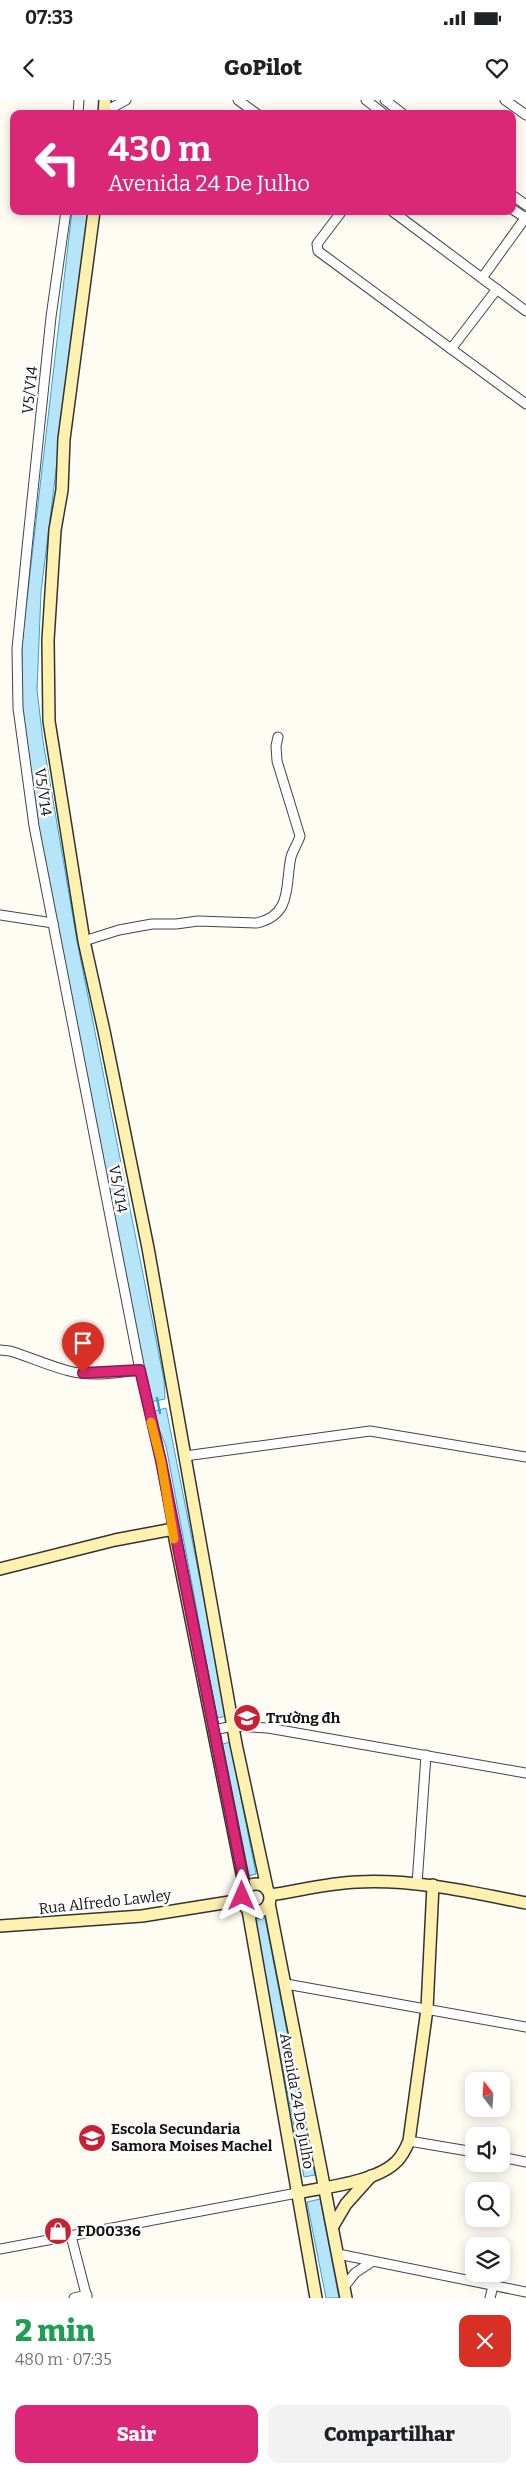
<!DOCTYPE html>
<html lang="pt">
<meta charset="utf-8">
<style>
body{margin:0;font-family:Bitter,serif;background:#f2f2f2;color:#202124;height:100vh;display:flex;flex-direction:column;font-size:19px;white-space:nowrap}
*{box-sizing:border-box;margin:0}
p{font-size:16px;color:#757577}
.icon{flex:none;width:28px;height:28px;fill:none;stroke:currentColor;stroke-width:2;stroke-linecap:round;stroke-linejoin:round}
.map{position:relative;height:2198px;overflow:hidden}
.drawer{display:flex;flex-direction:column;background:#fff;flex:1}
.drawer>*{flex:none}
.guide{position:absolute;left:10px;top:10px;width:506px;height:105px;border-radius:10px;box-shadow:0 2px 12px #0003;background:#db2777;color:#fff;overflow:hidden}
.needle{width:32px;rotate:343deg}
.buttons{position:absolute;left:465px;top:1972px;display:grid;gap:10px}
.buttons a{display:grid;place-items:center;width:45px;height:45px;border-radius:10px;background:#fff;box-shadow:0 2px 12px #0003;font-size:25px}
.pin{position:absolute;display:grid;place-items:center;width:42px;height:42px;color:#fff;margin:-51px -21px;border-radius:50% 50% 50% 0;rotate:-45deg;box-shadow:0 0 5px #0007}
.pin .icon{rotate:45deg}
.me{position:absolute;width:55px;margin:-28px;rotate:0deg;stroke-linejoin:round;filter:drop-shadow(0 0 4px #0008)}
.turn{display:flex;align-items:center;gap:18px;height:105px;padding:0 15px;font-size:22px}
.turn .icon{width:65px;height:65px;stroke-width:2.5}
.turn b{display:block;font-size:35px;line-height:42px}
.round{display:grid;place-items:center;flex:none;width:52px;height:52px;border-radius:10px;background:#f2f2f2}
.overview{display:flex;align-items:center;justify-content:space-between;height:85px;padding:0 15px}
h1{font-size:30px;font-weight:800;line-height:38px;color:#1e9e55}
.cta{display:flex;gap:10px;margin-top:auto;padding:10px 15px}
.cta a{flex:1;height:58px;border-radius:10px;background:#db2777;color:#fff;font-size:20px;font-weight:800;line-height:58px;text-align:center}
.cta a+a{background:#f2f2f2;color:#202124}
.status{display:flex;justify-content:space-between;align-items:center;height:35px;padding:0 25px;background:#fff;direction:ltr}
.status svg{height:14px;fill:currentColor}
header{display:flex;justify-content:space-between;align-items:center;height:65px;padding:0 15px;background:#fff;font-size:22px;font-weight:800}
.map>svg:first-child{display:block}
.water{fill:#b6e4f9;stroke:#39a0d4}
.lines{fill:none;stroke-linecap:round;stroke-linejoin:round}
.stream{stroke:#39a0d4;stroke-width:2.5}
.street-casing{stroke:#444;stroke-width:11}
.secondary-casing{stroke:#333;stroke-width:14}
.street{stroke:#fff;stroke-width:9}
.secondary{stroke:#fff1af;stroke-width:11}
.route-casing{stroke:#8e194d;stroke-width:12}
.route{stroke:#db2777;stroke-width:9}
.slow{stroke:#f59e0b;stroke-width:9}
.labels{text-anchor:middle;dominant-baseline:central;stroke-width:5;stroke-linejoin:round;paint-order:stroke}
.street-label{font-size:15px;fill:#111;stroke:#fff}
.poi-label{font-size:15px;font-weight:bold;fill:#111;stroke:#fff;text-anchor:start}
</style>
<div class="status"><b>07:33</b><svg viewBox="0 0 49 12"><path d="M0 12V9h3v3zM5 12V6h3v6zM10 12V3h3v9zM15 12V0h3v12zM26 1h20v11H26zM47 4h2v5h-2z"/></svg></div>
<header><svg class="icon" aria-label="back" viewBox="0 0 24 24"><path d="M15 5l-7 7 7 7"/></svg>GoPilot<svg class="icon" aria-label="heart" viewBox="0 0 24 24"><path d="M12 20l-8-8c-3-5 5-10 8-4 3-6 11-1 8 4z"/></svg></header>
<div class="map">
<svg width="526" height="2198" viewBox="0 0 526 2198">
<rect width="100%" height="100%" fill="#fffcf4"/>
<g class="water">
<polygon points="72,111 88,111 41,492 37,590 43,641 77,841 164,1280 165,1299 150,1302 38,725 22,617 22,542"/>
<polygon points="166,1308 227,1616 217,1618 166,1346 152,1312"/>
<polygon points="230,1642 256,1774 248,1776 219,1645"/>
<polygon points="265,1818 315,2075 304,2077 254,1821"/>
<polygon points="320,2099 339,2198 326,2198 307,2102"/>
</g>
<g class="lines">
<polyline class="stream" points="157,1298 160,1313"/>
<g class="street-casing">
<g id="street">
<polyline points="238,0 257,14"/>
<polyline points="366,0 384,14"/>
<polyline points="385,0 403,14"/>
<polyline points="505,0 526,15"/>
<polyline points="104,12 126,0"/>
<polyline points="78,14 79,0"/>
<polyline points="512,95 526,105"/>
<polyline points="512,109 526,118"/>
<polyline points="66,111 51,217 27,448 17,549 18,608 34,726 140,1270"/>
<polyline points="342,111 317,144 318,151 526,304"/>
<polyline points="392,111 526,211"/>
<polyline points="482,178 526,117"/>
<polyline points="451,249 497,189"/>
<polyline points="0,815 53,823"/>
<path d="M84,841L119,830L152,824H176L198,821L257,823C293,815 285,784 291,757C293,750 298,743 300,736L277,661L276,646L278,637"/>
<path d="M0,1250L10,1251C30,1257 49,1266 69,1271C92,1277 117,1273 140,1270L161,1361L173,1429"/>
<polyline points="185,1356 370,1331 526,1357"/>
<polyline points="213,1630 234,1626 268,1628 526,1673"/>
<polyline points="417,1784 426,1655"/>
<polyline points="286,1884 526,1927"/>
<polyline points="409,2041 474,2052"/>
<polyline points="501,2057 526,2062"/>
<polyline points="71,2136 87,2198"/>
<polyline points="0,2149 297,2093"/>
<polyline points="338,2154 526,2192"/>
<polyline points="344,2187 355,2173 370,2163"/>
<polyline points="74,2198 87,2195"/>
<polyline points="490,2198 493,2186"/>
</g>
</g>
<g class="secondary-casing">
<g id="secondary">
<polyline points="104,14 105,0"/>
<polyline points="94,111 64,339 62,390 55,430 48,540 49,621 84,841 104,931 148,1148 236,1644 267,1788"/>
<polyline points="0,1469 115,1440 173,1429 245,1789"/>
<circle cx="256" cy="1798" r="14"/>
<path d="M270,1795C298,1791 328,1783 357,1782C414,1779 470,1792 526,1803"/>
<polyline points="269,1803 346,2198"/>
<polyline points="248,1810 316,2198"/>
<polyline points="0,1826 142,1816 242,1800"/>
<path d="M297,2093C326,2087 377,2082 397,2061C403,2055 406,2048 409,2041L427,1909L433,1785"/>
<polyline points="333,2126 346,2104 371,2076"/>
</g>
</g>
<use href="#street" class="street"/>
<use href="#secondary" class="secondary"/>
</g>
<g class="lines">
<g class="route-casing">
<polyline id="route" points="83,1273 140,1270 161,1361 245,1788 242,1796"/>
</g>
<use href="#route" class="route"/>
<polyline class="slow" points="151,1322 161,1361 174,1439"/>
</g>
<defs>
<g id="university-disc" transform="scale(1.4375)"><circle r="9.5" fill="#c92033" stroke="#fff"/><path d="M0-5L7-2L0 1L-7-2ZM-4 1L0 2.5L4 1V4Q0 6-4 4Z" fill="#fff"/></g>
<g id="school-disc" transform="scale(1.4375)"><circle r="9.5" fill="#c92033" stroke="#fff"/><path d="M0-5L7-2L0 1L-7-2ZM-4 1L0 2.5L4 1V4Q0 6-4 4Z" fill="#fff"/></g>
<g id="shop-disc" transform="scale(1.4375)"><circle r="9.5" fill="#c92033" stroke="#fff"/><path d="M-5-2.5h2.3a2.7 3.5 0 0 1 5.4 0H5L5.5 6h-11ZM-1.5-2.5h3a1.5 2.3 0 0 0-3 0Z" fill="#fff"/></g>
</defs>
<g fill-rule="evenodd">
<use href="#university-disc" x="247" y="1618"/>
<use href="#school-disc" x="92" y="2038"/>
<use href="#shop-disc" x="58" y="2131"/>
</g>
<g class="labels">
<g class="street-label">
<text transform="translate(30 290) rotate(-84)">V5/V14</text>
<text transform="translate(43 692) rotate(82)">V5/V14</text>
<text transform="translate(118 1089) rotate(80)">V5/V14</text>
<text transform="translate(105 1802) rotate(-6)">Rua Alfredo Lawley</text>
<text transform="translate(297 2001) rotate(80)">Avenida 24 De Julho</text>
</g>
<g class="poi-label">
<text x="266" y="1618">Trường đh</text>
<text x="111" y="2029">Escola Secundaria<tspan x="111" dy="17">Samora Moises Machel</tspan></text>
<text x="77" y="2131">FD00336</text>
</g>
</g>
</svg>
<div class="buttons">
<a><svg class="needle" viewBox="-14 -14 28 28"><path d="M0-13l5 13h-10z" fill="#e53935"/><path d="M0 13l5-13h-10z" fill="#757577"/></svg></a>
<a><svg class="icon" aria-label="sound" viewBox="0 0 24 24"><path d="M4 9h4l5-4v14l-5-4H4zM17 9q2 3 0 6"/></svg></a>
<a><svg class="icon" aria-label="search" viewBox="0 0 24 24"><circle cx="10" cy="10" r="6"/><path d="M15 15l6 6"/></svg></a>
<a><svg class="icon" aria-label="layers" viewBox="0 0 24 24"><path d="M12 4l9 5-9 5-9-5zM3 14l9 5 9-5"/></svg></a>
</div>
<div class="pin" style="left:83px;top:1273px;background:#d93025"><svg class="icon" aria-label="arrive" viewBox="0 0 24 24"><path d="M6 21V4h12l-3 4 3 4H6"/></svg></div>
<svg class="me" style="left:242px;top:1796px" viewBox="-20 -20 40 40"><path d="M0-17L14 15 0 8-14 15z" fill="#db2777" stroke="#fff" stroke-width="4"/></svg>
<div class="guide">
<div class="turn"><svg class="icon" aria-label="left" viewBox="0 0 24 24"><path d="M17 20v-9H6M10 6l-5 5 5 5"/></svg><div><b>430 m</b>Avenida 24 De Julho</div></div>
</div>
</div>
<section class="drawer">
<div class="overview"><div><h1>2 min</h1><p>480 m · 07:35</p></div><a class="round" style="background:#d93025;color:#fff"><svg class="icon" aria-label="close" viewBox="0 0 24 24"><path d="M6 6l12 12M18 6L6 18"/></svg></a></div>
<div class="cta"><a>Sair</a><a>Compartilhar</a></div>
</section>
